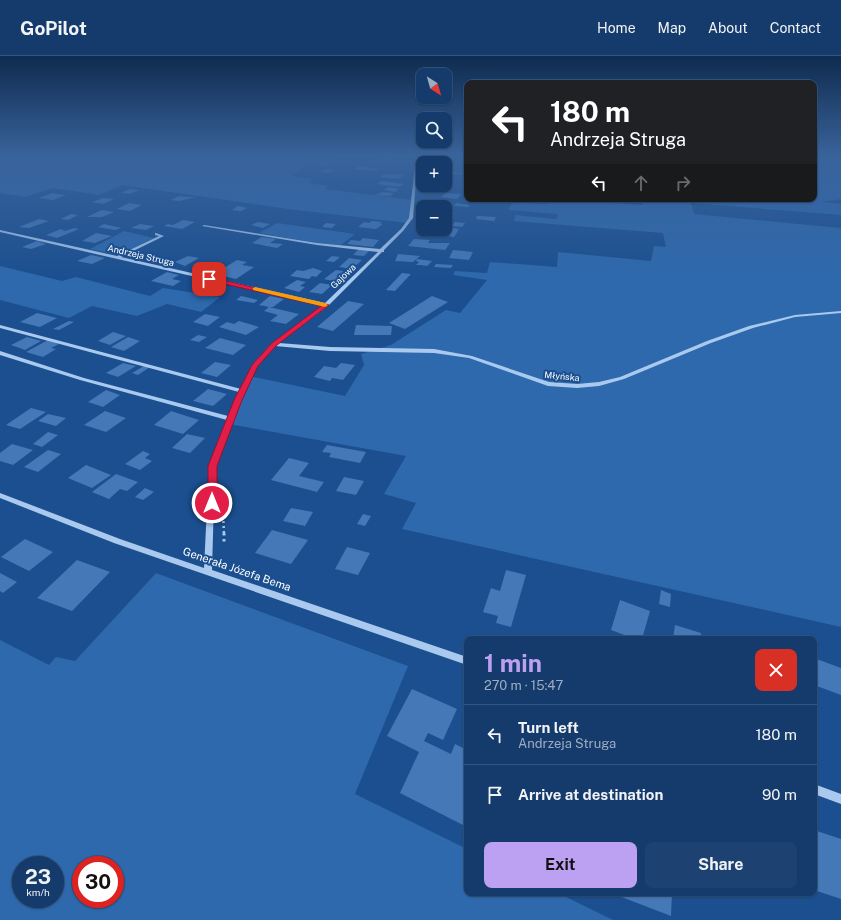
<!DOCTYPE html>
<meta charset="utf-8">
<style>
body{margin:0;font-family:"Public Sans",sans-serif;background:#1d4271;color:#f1f3f6;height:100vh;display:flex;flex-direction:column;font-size:15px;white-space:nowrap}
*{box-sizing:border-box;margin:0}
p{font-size:13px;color:#9dadc1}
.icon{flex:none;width:22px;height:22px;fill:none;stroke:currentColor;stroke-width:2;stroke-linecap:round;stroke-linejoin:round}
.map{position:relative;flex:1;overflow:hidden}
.panel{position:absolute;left:464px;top:580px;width:353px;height:260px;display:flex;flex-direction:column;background:#143b6b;border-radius:8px;box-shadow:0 1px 3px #0004,0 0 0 1px #33557e}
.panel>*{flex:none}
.hud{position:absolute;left:464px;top:24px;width:353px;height:122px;border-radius:8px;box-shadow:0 1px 3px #0004,0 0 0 1px #33557e;background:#202124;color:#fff;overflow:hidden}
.needle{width:26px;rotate:143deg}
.buttons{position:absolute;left:416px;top:12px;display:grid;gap:8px}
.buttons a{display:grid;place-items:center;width:36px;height:36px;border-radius:8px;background:#143b6b;box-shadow:0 1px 3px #0004,0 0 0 1px #33557e;font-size:20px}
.speed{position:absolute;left:12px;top:800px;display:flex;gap:8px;font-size:20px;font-weight:700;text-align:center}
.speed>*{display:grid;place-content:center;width:52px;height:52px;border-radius:50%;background:#143b6b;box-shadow:0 1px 3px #0004,0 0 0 1px #33557e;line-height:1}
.speed small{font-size:10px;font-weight:400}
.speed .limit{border:6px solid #d22;background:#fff;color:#111}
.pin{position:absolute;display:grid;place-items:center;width:34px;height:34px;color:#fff;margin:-17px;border-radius:8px;box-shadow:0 2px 6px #0006}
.me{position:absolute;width:44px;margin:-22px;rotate:0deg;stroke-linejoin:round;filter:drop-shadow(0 0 3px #0008)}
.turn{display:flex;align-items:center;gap:14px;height:84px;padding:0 20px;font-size:18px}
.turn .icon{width:52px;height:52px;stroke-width:2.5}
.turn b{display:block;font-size:28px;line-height:34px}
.lanes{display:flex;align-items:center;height:38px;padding:0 20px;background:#0003;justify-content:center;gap:20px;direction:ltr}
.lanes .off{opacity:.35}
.round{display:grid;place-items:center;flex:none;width:42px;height:42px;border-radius:8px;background:#1d4271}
.overview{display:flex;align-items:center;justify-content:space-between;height:68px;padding:0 20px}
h1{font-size:24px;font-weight:700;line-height:30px;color:#bca0f2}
.action{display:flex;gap:8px;margin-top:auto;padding:8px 20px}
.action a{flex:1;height:46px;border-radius:8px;background:#bca0f2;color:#111;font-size:16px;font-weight:700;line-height:46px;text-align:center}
.action a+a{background:#1d4271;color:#f1f3f6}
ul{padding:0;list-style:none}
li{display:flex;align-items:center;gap:12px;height:60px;padding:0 20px;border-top:1px solid #33557e}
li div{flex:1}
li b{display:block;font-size:15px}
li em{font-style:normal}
header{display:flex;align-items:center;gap:24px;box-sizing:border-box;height:56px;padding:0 20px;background:#143b6b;border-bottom:1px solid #33557e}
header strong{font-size:19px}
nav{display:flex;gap:22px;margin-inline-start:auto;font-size:14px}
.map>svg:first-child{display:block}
.green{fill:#2e69ad;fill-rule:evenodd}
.building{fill:#4478b7}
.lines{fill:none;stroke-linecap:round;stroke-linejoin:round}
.path-far2{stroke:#a9c9ee;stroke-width:1;stroke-dasharray:1 1.5;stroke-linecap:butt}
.path-far1{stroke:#a9c9ee;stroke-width:2.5;stroke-dasharray:2 3;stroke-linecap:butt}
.path{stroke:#a9c9ee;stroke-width:3;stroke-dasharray:2.5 3.5;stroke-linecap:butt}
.minor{fill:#a9c9ee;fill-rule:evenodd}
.route{fill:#e11d48;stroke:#92132f}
.slow{fill:#f59e0b}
.labels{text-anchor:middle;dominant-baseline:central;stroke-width:4;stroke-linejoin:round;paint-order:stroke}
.far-street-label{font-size:9px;fill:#fff;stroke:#1b4f8f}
.street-label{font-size:11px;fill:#fff;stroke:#1b4f8f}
</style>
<header>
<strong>GoPilot</strong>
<nav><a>Home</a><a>Map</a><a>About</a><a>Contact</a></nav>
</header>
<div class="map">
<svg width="841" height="864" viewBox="0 0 841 864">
<rect width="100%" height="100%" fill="#1b4f8f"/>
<g class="green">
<polygon points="0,101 340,103 326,110 308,108 292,120 314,123 309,127 328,130 325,133 413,144 411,162 408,167 288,153 122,129 99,139 53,132 25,141 0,137"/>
<polygon points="814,101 841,102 841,143 821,146 841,148 841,159 691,147 694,158 841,172 841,571 402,473 416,447 384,438 406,400 229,368 249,320 345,340 364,309 361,298 391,289 446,254 460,257 487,224 453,219 455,215 487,217 490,206 557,211 558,196 651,205 654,190 666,191 663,177 514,165 515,159 556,163 558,158 508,154 513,146 546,148 547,143 553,143 642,149 642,143 814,143"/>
<polygon points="277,167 355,178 341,189 318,187 259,177"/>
<polygon points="124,175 154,182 118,199 90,193"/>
<polygon points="0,210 62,225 76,221 150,240 163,232 220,241 201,256 167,248 137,260 92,250 69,262 0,244"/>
<path d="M156,517L408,610L355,738L467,793V837H558L613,864H0V584L49,609L56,601L75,605ZM21,809H55V843H21ZM81,809H115V843H81Z"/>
</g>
<g class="building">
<polygon points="383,101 388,101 395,102 388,106 379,105"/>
<polygon points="359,110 378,113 374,115 355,113"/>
<polygon points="325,113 335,114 330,117 320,116"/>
<polygon points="384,118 394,118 404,119 398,123 380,121"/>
<polygon points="382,125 404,128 399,131 377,128"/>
<polygon points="388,131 399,133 395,136 384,134"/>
<polygon points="130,133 139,134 130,138 121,137"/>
<polygon points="383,136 394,137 390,140 375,139"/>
<polygon points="52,137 66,139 53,144 39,142"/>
<polygon points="446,137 461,138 457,143 441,141"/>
<polygon points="179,140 187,141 195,141 179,145 171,144"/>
<polygon points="103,142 114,143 103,148 92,146"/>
<polygon points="436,145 451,146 447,151 433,149"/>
<polygon points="129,147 142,149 130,155 117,153"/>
<polygon points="456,147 470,149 468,151 454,150"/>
<polygon points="238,150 247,152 241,155 232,154"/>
<polygon points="102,154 114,156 102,161 87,161"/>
<polygon points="445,157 454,157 451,163 445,163"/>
<polygon points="71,158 78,159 68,164 61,163"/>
<polygon points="477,160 496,161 494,165 476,163"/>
<polygon points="39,163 49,165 29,172 19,171"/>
<polygon points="183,164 195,166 182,173 164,170 168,168 173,169"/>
<polygon points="372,165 382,166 380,168 383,168 376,173 358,171 364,166 369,167"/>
<polygon points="258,166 270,168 263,172 251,169"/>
<polygon points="455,166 465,167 462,171 452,170"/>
<polygon points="326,167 336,168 332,172 322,171"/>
<polygon points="104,168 121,172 115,174 98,171"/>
<polygon points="140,168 154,170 146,174 131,172"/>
<polygon points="448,171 459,173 454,181 449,180 451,176 445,176"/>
<polygon points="74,172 79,173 57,182 46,179 61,173 65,175"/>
<polygon points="432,173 445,173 441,179 428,178"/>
<polygon points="96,177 112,180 95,187 82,185"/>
<polygon points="262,181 276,183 270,187 283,188 277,192 252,187"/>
<polygon points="363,182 379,184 373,191 347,188 351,184 360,185"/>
<polygon points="414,183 430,184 428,187 450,187 445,194 408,190"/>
<polygon points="37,185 46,188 31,193 22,191"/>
<polygon points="360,192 370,194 364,200 353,199"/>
<polygon points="453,194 473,196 469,204 449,202"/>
<polygon points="398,198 420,200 413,206 395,205"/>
<polygon points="91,199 105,202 92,208 77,205"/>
<polygon points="188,200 199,202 185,210 175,206"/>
<polygon points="332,200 340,201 334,206 326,205"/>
<polygon points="349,202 362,204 352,213 339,211"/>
<polygon points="417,203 432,205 427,210 421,209 416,209 419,206 416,205"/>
<polygon points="237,204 247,206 242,209 254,211 236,223 214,218"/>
<polygon points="436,208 453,209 451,212 434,211"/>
<polygon points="313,212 322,215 316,221 312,220 309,223 290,220 297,214 303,215"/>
<polygon points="336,214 349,216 337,226 324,223"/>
<polygon points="167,216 179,219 172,223 181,225 173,230 151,225"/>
<polygon points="402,217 411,218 395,235 386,234"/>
<polygon points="297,224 306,226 300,230 305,231 299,236 284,232"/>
<polygon points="320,227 332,229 322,238 309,236"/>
<polygon points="241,240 258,244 254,247 236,244"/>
<polygon points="270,240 284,243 273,251 269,251 299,258 286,268 270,265 278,259 264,255 269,251 259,249"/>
<polygon points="432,240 448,246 405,273 389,267"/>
<polygon points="348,245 364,248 333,275 317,271"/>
<polygon points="37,257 57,262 40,271 20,266"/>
<polygon points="205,258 220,261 208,270 193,266"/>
<polygon points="69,265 74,266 59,274 53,273"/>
<polygon points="239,265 259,271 246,279 219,271 227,266 234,268"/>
<polygon points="356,269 392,270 391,279 354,279"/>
<polygon points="113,276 126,280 110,289 98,285"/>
<polygon points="198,279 207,281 199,286 190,284"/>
<polygon points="27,281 41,285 25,294 11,289"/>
<polygon points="128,281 140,285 124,295 111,291"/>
<polygon points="220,282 246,289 233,299 205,292"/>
<polygon points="48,284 59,288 51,292 56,293 43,301 26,296"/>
<polygon points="215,306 231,309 217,321 201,317"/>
<polygon points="123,307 136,310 118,321 106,317"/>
<polygon points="341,307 355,309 343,324 332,322 330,325 314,321 324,310 336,312"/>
<polygon points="144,310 150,311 138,319 132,317"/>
<polygon points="208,333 227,338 213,350 193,345"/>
<polygon points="106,334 120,339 103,351 88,346"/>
<polygon points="31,352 46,356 20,373 6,369"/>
<polygon points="105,355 126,362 106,376 84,369"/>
<polygon points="171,355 199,364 183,378 154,369"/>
<polygon points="48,358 66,362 56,370 38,365"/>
<polygon points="48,376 58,379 42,391 33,388"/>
<polygon points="187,378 205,382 190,397 172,392"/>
<polygon points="12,388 33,394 13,409 0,405 0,397"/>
<polygon points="327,389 366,396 360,407 329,401 331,397 322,396"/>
<polygon points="48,394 61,398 38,416 24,411"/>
<polygon points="143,395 150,398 145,402 152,405 140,414 125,408"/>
<polygon points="289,402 309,407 299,420 324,426 317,436 271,424"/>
<polygon points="86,409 111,419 92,432 68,422"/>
<polygon points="116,418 138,426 127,435 120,433 109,443 92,436"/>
<polygon points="344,421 364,425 356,439 336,435"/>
<polygon points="145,432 154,436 143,444 135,441"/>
<polygon points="291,452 313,456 305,470 283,465"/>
<polygon points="363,458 371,460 365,470 357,468"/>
<polygon points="272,474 308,484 291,508 255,497"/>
<polygon points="25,483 53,496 29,515 1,501"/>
<polygon points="347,491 370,497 358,519 335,513"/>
<polygon points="77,504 110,516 72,555 37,542"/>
<polygon points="506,514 526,519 511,571 496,567 498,560 483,556 491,532 500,535"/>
<polygon points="0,517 17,526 3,537 0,535"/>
<polygon points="661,534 671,538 670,551 659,548"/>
<polygon points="620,544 650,555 642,583 635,583 611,574"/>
<polygon points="675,569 701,577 701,583 673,583"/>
<polygon points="814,602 841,612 841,639 814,629"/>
<polygon points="412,633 457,653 443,684 428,677 424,685 451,698 455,688 467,694 467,758 463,769 400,737 419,696 387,680"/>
<polygon points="814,774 841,783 841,843 814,834"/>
<polygon points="611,837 672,837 671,860"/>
</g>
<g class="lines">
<polyline class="path-far2" points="445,116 467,118"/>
<polyline class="path-far1" points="223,455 224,478"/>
<polyline class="path" points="224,477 224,486"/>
<g class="minor">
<polygon points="416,101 418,101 413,162 403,175 384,194 384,196 382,196 328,250 279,287 330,291 434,293 472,300 549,326 577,328 599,326 620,321 707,285 749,270 795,259 841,255 841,257 795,261 753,272 711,287 624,323 599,330 577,332 548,330 469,302 434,297 330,295 275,290 257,310 241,344 215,410 212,514 467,601 467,609 114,487 0,442 0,437 120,483 204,512 209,410 227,364 80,324 0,299 0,295 84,322 228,360 239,336 0,272 0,269 241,333 252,309 272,287 322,250 0,176 0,174 117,200 159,180 155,179 155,177 156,177 164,180 121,201 325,247 378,196 317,189 202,170 204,169 317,187 380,193 401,173 409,162"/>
<polygon points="814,728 841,738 841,748 814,738"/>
</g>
</g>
<linearGradient id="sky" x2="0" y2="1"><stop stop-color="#0f2b4f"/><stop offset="0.45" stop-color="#39639b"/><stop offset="1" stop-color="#39639b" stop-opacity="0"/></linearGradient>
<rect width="841" height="222" fill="url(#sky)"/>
<polygon class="route" points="209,221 329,249 277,289 258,310 242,344 217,410 217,447 212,451 208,447 208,410 234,344 252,309 272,287 321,250 207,224"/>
<polygon class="slow" points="255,231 325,247 328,249 325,251 253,234 253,232"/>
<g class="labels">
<g class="far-street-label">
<text transform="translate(141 199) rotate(13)">Andrzeja Struga</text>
<text transform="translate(343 220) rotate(-44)">Gajowa</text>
<text transform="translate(562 320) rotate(6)">Młyńska</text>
</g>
<g class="street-label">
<text transform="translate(237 513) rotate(19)">Generała Józefa Bema</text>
</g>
</g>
</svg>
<div class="buttons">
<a><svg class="needle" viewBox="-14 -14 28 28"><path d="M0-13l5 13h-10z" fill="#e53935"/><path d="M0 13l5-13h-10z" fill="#9dadc1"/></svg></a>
<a><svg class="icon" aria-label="search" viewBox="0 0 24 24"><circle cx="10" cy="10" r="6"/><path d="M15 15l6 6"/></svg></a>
<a>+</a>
<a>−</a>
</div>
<div class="speed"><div>23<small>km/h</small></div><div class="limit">30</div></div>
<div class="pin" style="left:209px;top:223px;background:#d93025"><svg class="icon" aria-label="arrive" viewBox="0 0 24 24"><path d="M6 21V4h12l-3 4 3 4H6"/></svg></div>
<svg class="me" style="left:212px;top:447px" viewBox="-20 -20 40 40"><circle r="17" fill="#e11d48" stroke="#fff" stroke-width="3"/><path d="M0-11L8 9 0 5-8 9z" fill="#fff"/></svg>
<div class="hud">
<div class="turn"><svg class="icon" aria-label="left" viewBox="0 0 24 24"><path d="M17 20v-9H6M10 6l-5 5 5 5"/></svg><div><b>180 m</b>Andrzeja Struga</div></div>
<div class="lanes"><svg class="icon" aria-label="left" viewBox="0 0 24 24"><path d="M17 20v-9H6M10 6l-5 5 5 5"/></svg><svg class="icon off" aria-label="ahead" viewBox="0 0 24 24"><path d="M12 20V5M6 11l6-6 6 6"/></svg><svg class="icon off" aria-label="right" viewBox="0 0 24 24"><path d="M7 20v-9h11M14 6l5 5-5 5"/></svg></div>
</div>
<section class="panel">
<div class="overview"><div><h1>1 min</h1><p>270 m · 15:47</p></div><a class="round" style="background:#d93025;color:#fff"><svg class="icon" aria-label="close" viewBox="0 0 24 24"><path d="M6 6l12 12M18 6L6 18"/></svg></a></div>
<ul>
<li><svg class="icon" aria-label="left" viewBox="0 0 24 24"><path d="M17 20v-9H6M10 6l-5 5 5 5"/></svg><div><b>Turn left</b><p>Andrzeja Struga</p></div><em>180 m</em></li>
<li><svg class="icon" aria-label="arrive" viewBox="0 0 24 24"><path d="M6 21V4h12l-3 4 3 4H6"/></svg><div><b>Arrive at destination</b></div><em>90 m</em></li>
</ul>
<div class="action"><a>Exit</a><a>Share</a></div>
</section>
</div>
